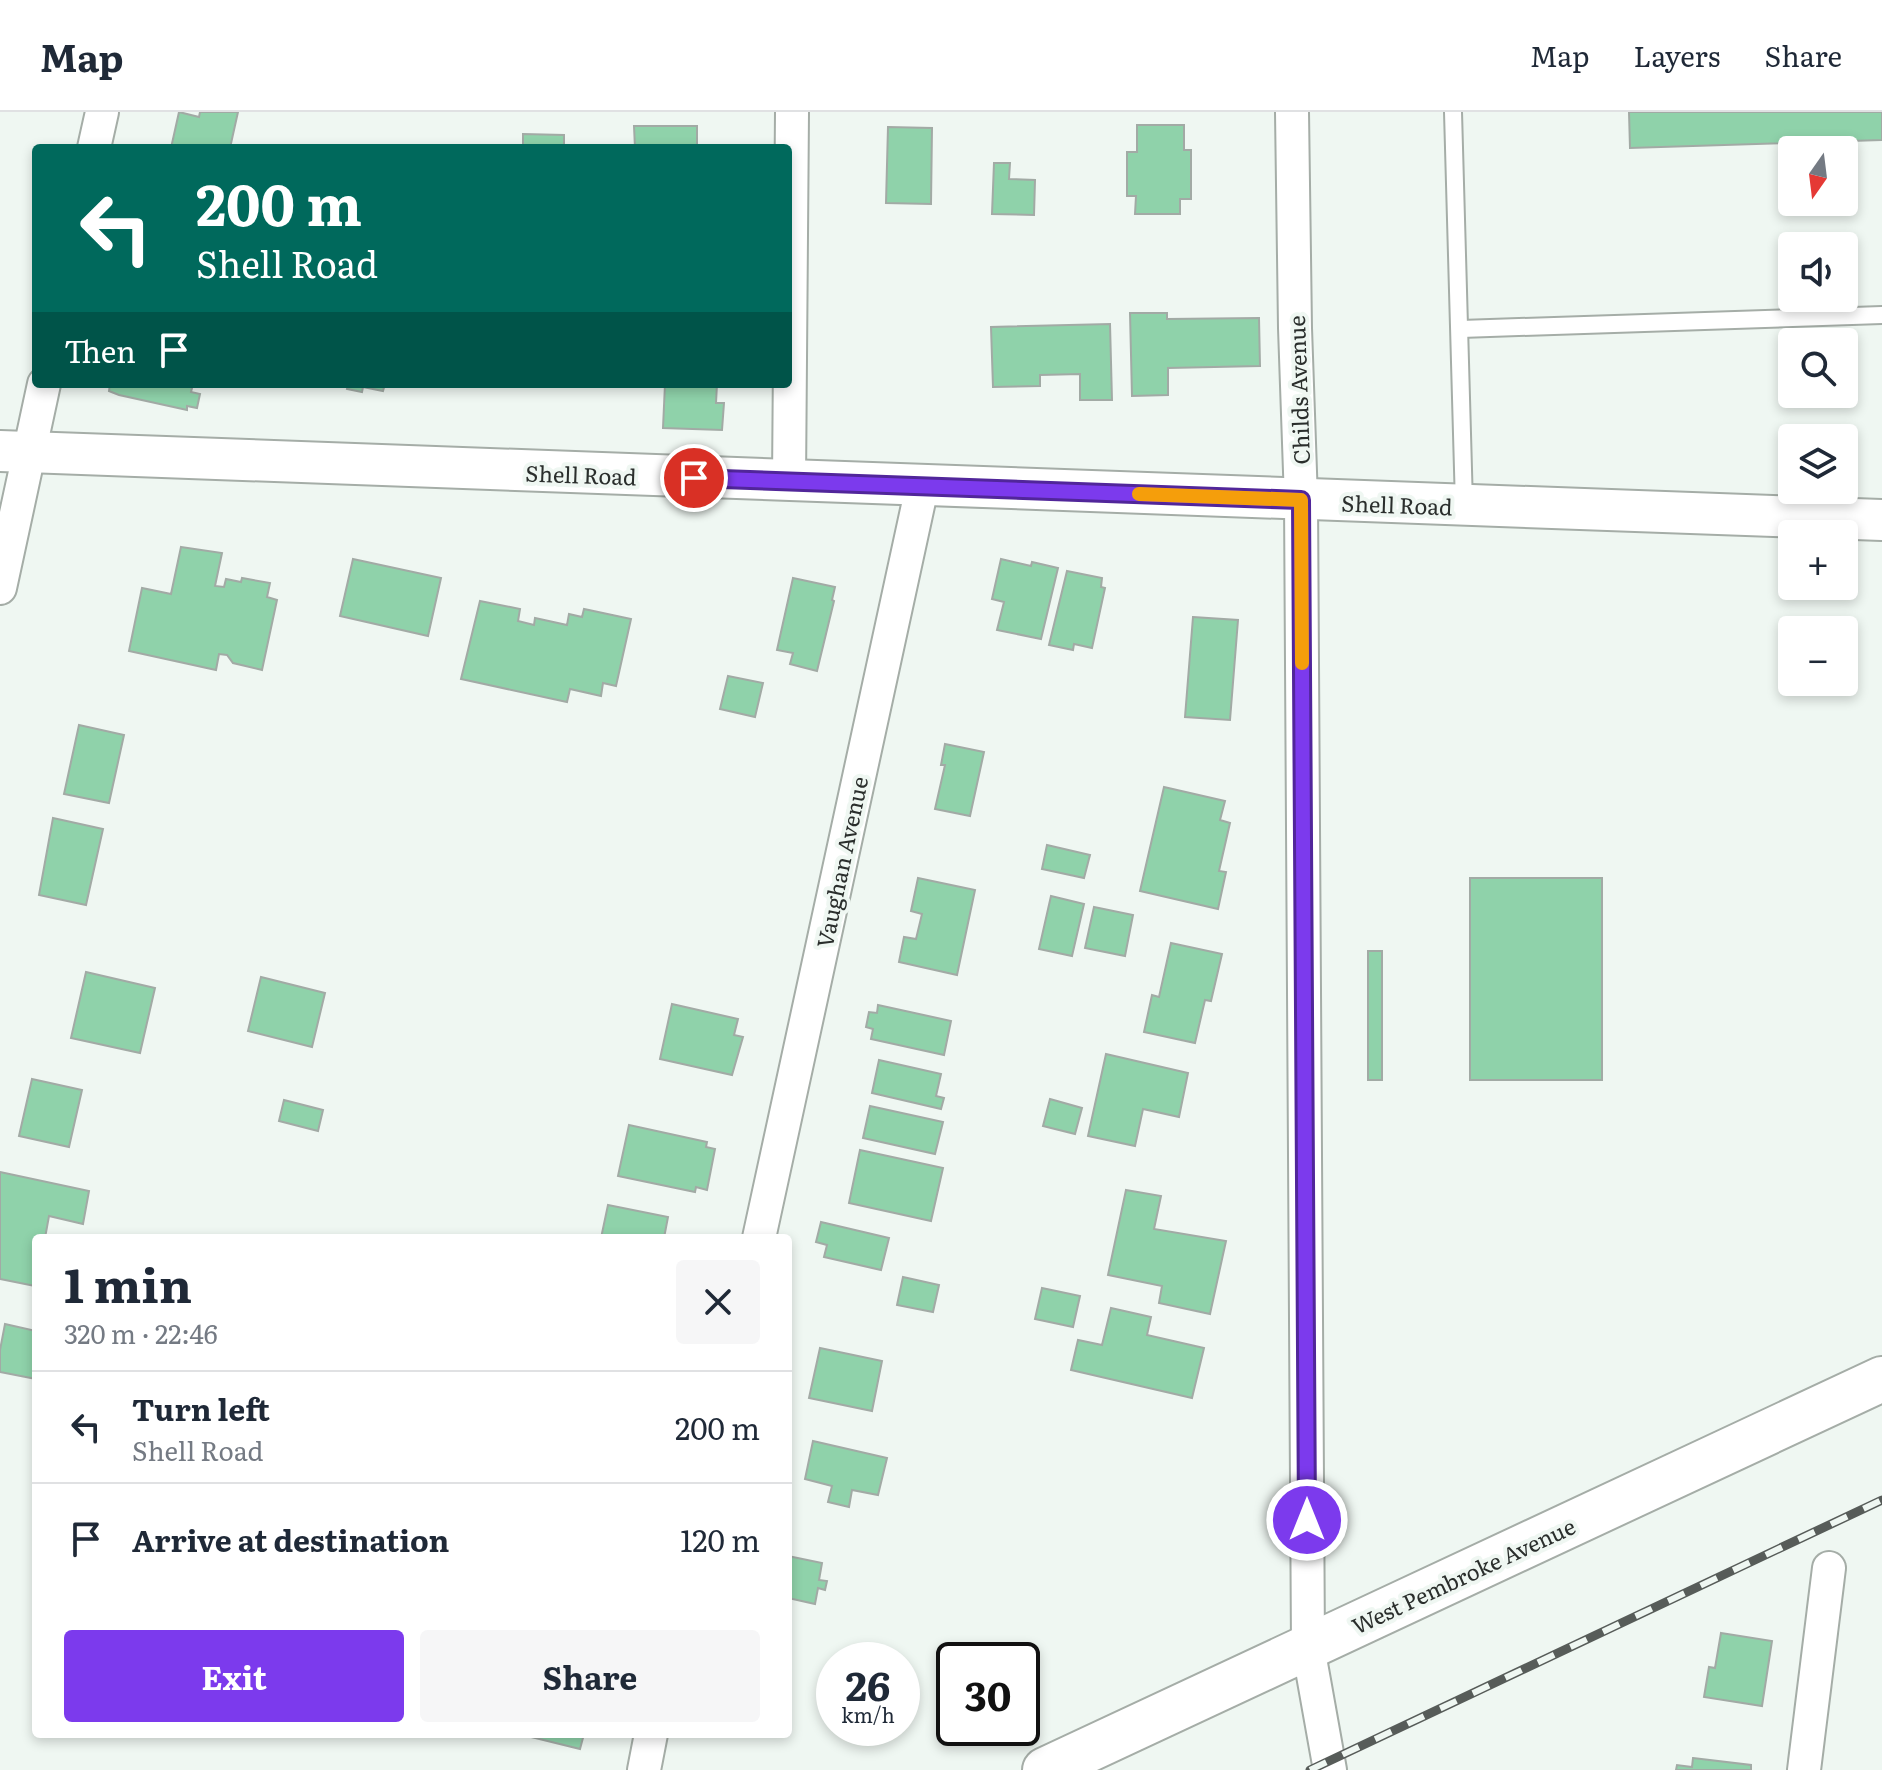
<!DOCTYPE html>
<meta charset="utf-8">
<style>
body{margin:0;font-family:Literata,serif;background:#f6f6f7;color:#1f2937;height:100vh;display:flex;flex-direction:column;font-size:30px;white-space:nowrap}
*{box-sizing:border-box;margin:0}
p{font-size:26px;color:#747a83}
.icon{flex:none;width:44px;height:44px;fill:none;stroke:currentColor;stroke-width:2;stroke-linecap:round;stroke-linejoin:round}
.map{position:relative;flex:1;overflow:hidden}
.side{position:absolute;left:32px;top:1122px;width:760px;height:504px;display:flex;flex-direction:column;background:#fff;border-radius:8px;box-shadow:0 4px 12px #0003}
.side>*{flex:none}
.top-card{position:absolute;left:32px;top:32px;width:760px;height:244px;border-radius:8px;box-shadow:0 4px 12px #0003;background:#00695c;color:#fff;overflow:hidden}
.needle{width:52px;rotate:194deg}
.fabs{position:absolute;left:1778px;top:24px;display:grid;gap:16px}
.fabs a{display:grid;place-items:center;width:80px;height:80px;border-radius:8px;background:#fff;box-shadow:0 4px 12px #0003;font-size:40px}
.speed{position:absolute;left:816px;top:1530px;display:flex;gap:16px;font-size:40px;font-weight:700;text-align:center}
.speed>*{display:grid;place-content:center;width:104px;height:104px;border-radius:50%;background:#fff;box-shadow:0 4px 12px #0003;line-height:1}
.speed small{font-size:20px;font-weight:400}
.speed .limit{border:4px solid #111;border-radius:12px;background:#fff;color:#111}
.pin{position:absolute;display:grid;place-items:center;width:68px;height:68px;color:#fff;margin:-34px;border:4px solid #fff;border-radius:50%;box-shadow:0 2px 8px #0007}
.me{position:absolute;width:88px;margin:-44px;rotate:0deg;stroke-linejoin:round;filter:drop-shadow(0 0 6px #0008)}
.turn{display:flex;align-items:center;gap:28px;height:168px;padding:0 32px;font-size:36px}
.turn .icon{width:104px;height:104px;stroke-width:2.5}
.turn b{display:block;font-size:56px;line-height:68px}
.then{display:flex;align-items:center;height:76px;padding:0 32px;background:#0003;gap:16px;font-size:30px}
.round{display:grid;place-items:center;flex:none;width:84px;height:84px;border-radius:8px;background:#f6f6f7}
.head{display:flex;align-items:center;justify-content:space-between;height:136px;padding:0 32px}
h1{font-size:48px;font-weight:700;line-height:60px}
.button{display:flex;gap:16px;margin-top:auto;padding:16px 32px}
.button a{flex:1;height:92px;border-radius:8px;background:#7c3aed;color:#fff;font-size:32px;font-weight:700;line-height:92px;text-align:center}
.button a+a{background:#f6f6f7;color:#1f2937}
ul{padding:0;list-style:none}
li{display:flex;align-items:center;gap:24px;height:112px;padding:0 32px;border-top:2px solid #e0e1e3}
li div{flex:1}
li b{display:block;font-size:30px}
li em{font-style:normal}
header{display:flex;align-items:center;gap:48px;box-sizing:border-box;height:112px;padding:0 40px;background:#fff;border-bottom:2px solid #e0e1e3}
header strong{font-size:38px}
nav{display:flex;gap:44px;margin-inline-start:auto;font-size:28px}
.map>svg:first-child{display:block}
.building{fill:#8fd2aa;stroke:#a2aaa5;stroke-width:2}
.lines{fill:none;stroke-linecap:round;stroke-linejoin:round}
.service-casing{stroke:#a5ada7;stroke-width:20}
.minor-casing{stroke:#a5ada7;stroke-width:36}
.tertiary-casing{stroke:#a5ada7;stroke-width:44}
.secondary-casing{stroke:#a5ada7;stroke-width:48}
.service{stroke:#fff;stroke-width:16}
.minor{stroke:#fff;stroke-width:32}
.tertiary{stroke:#fff;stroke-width:40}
.secondary{stroke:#fff;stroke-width:44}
.rail-casing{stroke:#575c59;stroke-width:9}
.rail{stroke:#eff7f2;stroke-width:6;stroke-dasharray:18;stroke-linecap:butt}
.route-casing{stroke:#51269a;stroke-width:20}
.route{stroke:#7c3aed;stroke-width:14}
.slow{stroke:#f59e0b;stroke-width:14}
.labels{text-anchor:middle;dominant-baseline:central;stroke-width:8;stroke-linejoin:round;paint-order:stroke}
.street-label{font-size:22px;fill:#2a2e2c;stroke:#eff7f2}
</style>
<header>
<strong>Map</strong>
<nav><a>Map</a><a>Layers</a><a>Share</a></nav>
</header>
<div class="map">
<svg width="1882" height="1658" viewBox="0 0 1882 1658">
<rect width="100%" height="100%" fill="#eff7f2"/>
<g class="building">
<polygon points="179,0 199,5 200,0 238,0 230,36 171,36"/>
<polygon points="1629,0 1882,0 1882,28 1630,36"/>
<polygon points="1137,13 1184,13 1184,38 1191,38 1191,87 1180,87 1180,102 1135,102 1136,84 1127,84 1127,40 1137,40"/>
<polygon points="634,14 697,14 697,36 635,36"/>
<polygon points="888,15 932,16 931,92 886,91"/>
<polygon points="523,22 564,23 564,36 523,36"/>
<polygon points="994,51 1010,51 1009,67 1035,68 1034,103 992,102"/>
<polygon points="1130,201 1167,201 1167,207 1259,206 1260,254 1168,256 1168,283 1132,284"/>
<polygon points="1110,212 1112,288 1080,288 1080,262 1040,263 1040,274 993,275 991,215"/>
<polygon points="110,272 193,272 191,280 200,282 197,296 187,294 187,298 119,283 109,279"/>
<polygon points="348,272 385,272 383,279 363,275 362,280 347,277"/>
<polygon points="665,272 717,272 716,291 724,291 722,318 663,316"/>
<polygon points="181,435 222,441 215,474 224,475 226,467 241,470 242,466 270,471 267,485 277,488 262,558 233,551 227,543 219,542 216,558 129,539 142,476 171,482"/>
<polygon points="353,447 441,466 428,524 340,504"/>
<polygon points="1001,447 1031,454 1032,450 1058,456 1041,527 997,518 1004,490 992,487"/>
<polygon points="1067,459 1102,466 1101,475 1105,476 1092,536 1074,532 1073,538 1049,533"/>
<polygon points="793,466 835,475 832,488 834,489 817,559 790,552 793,541 777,538"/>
<polygon points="480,489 520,497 518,509 534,513 535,506 567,513 569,502 582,505 584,497 631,507 616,574 603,571 601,584 570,577 567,590 461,567"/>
<polygon points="1193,505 1238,508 1230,608 1185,605"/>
<polygon points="728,564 763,571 755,605 720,597"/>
<polygon points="79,613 124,623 109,691 64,682"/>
<polygon points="945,632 984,640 970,704 935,697 945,653 941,653"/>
<polygon points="1164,675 1225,689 1220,708 1230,711 1219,759 1226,760 1218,797 1140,779"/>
<polygon points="53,706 103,717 86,793 39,783"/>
<polygon points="1047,733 1090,743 1084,766 1042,757"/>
<polygon points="918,766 975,778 957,863 899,850 904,825 916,827 922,802 911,799"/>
<rect x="1470" y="766" width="132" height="202"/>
<polygon points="1051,784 1084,792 1072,844 1039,837"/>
<polygon points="1094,795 1133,803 1125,844 1085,836"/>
<polygon points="1171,831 1222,842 1211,889 1205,888 1195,931 1144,920 1152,883 1159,885"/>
<rect x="1368" y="839" width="14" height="129"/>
<polygon points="86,860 155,876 140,941 71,926"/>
<polygon points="261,865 325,881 312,935 248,919"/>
<polygon points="672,892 738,907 734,923 743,925 732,963 660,947"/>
<polygon points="878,893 951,909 944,943 871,927 873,917 866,915 869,900 877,901"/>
<polygon points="1106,942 1188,961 1179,1005 1143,997 1135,1034 1088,1024"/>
<polygon points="879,948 941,962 936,984 944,986 941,997 872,981"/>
<polygon points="32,967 82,978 69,1035 19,1024"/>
<polygon points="1050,987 1082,996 1075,1022 1043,1014"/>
<polygon points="284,988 323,998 318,1019 279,1009"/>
<polygon points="870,994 943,1010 935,1042 863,1026"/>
<polygon points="629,1013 707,1030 706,1035 715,1037 707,1078 696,1075 695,1080 618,1064"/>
<polygon points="860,1038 943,1056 931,1109 849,1091"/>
<polygon points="0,1060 89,1079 83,1112 49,1104 45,1126 36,1126 35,1174 0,1167"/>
<polygon points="1126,1078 1161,1084 1154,1117 1226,1129 1210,1202 1159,1191 1162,1174 1108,1163"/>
<polygon points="608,1093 668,1105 664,1126 601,1126"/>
<polygon points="821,1110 889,1126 881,1158 824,1145 827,1133 816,1130"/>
<polygon points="903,1165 939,1173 933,1200 897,1193"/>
<polygon points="1042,1176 1080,1184 1073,1215 1035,1207"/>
<polygon points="1111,1196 1151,1205 1147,1223 1204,1236 1192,1286 1071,1258 1078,1228 1102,1233"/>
<polygon points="5,1212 36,1219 36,1267 0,1260 0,1238"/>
<polygon points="820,1236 882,1249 872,1299 809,1286"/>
<polygon points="813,1329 887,1346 878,1383 852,1378 849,1395 828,1390 832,1374 805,1367"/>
<polygon points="788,1444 822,1451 819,1468 827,1469 825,1478 818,1476 815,1492 788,1486"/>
<polygon points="1721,1521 1772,1529 1762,1594 1704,1585 1709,1555 1715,1556"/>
<polygon points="519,1622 584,1622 580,1637"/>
<polygon points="1693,1646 1751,1653 1751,1658 1676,1658 1677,1653 1692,1655"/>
</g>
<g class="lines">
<g class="service-casing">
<g id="service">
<polyline points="1453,0 1464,393"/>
<polyline points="1461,217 1882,203"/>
</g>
</g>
<g class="minor-casing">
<g id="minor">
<polyline points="1292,0 1295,216 1301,388 1308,1535 1330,1658"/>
<polyline points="94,36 102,0"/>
<polyline points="789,370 792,0"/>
<polyline points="0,476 44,272"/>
<polyline points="759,1126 922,375"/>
<polyline points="644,1658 651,1622"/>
<polyline points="1804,1658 1829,1456"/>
</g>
</g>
<g class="tertiary-casing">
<polyline id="tertiary" points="0,339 1882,408"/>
</g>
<g class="secondary-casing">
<polyline id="secondary" points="1045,1658 1882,1267"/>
</g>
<use href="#service" class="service"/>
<use href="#minor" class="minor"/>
<use href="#tertiary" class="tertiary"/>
<use href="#secondary" class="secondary"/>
<g class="rail-casing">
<polyline id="rail" points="1310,1658 1882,1388"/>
</g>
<use href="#rail" class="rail"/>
</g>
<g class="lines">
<g class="route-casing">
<polyline id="route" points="694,366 1301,388 1307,1408"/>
</g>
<use href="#route" class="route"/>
<polyline class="slow" points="1139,382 1301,388 1302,551"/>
</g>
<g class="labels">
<g class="street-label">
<text transform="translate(1298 278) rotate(-92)">Childs Avenue</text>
<text transform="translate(581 362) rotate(2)">Shell Road</text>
<text transform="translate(1397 392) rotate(2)">Shell Road</text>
<text transform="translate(841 750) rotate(-78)">Vaughan Avenue</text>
<text transform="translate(1463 1463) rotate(-25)">West Pembroke Avenue</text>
</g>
</g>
</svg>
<div class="fabs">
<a><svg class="needle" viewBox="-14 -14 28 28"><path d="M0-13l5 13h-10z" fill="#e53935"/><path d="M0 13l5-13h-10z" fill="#747a83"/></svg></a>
<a><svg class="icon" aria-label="sound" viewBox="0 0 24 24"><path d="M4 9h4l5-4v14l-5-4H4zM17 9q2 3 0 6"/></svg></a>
<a><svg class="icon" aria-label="search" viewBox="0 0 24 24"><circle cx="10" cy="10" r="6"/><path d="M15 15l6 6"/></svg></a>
<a><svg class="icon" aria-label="layers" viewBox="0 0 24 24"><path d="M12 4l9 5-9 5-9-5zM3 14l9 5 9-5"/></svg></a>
<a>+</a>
<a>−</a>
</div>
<div class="speed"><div>26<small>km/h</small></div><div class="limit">30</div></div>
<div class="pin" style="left:694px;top:366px;background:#d93025"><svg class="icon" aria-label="arrive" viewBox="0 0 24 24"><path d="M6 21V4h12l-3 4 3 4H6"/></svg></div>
<svg class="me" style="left:1307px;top:1408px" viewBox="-20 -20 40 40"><circle r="17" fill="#7c3aed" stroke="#fff" stroke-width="3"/><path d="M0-11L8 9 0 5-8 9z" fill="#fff"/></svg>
<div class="top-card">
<div class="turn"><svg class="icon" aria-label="left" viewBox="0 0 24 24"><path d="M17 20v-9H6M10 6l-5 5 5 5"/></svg><div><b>200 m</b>Shell Road</div></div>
<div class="then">Then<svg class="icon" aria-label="arrive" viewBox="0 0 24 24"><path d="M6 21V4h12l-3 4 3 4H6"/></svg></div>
</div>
<section class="side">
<div class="head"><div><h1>1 min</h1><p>320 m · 22:46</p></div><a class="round"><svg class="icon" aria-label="close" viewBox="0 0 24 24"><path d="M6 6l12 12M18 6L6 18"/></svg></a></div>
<ul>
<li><svg class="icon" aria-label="left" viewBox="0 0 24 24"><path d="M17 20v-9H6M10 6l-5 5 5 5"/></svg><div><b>Turn left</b><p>Shell Road</p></div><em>200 m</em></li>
<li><svg class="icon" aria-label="arrive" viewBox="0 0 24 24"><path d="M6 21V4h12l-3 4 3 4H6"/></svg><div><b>Arrive at destination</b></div><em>120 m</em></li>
</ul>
<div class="button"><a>Exit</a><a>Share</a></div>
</section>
</div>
